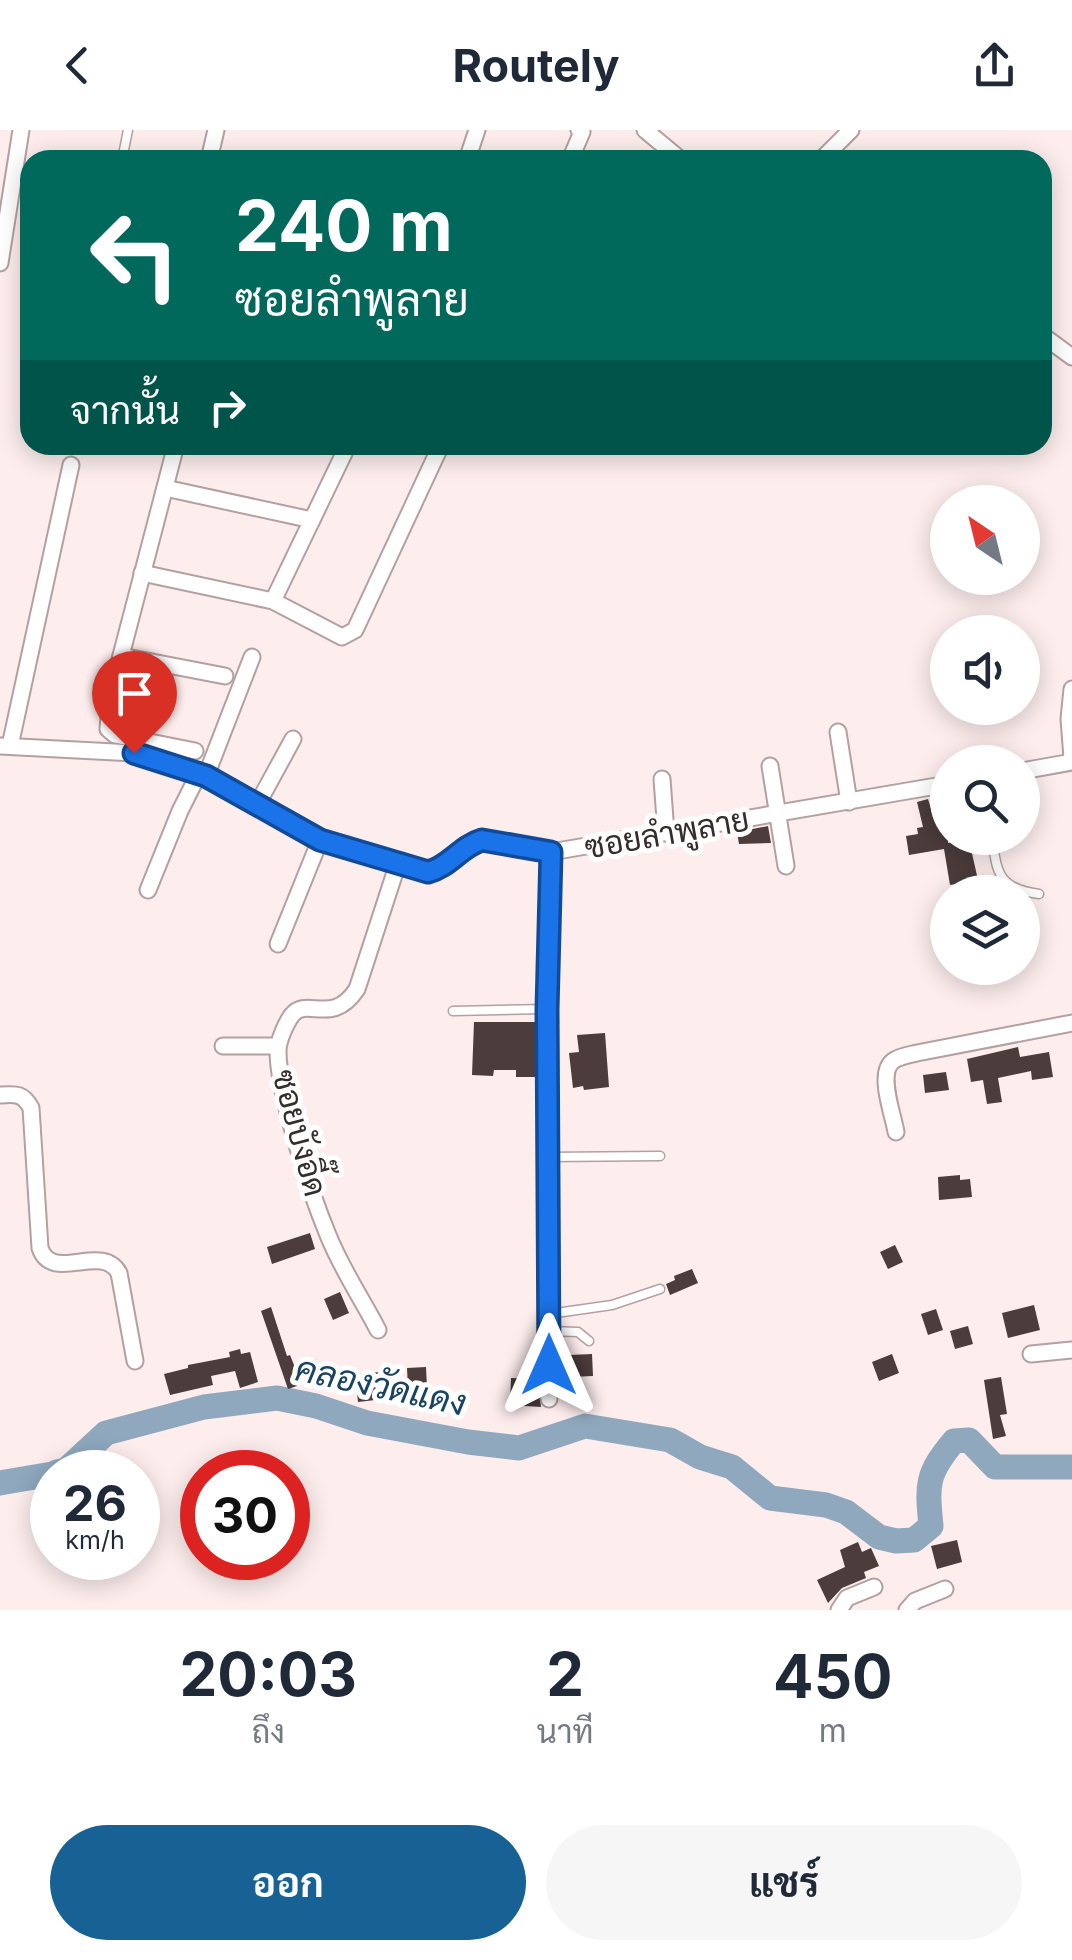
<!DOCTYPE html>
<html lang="th">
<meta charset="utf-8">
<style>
body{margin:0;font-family:Inter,Sarabun,sans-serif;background:#f6f6f7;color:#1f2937;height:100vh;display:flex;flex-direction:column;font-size:38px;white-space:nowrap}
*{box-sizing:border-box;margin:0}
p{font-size:32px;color:#747a83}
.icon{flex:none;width:55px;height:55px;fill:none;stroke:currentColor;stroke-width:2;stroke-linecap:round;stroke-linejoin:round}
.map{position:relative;height:1480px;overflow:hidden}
.drawer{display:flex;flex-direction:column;background:#fff;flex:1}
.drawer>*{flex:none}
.top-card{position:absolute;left:20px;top:20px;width:1032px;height:305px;border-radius:30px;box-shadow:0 5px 25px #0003;background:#00695c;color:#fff;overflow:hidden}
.needle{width:65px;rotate:325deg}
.tools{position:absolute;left:930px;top:355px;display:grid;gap:20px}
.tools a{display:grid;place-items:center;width:110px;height:110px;border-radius:50%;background:#fff;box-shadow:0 5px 25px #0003;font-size:50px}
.speed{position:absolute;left:30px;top:1320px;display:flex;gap:20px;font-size:50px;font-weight:700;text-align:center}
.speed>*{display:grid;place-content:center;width:130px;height:130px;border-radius:50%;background:#fff;box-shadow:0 5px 25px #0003;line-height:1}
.speed small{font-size:25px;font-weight:400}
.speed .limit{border:15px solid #d22;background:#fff;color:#111}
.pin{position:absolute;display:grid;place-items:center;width:85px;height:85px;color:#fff;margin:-102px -42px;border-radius:50% 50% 50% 0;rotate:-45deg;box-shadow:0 0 10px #0007}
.pin .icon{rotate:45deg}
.me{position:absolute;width:110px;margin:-55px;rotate:0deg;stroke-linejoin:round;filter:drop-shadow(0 0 8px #0008)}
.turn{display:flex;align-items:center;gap:35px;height:210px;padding:0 50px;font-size:45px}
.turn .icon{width:130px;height:130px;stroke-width:2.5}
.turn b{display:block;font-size:70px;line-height:85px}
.then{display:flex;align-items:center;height:95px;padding:0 50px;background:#0003;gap:20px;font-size:38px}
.eta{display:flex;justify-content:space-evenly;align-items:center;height:170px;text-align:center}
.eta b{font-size:60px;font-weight:700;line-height:70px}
.action{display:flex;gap:20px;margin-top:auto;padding:20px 50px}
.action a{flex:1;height:115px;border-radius:60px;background:#176194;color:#fff;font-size:40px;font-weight:700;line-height:115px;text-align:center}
.action a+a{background:#f6f6f7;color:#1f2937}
header{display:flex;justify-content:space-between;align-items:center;height:130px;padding:0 50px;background:#fff;font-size:45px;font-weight:700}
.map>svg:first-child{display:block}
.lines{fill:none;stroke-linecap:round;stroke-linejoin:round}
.river{stroke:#8fa8be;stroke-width:25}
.building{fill:#4c3c3c}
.lane-casing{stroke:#b4a0a1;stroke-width:11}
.street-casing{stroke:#b4a0a1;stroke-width:19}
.lane{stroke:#fff;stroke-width:8}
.street{stroke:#fff;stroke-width:15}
.route-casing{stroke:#114b97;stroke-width:25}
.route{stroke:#1a73e8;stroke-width:18}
.labels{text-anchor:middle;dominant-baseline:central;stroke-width:10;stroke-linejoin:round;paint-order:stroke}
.street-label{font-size:32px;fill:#352d2d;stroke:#fff}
.water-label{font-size:35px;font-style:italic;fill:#194364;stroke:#fff}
</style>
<header><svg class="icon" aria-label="back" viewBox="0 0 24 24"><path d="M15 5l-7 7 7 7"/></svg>Routely<svg class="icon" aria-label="share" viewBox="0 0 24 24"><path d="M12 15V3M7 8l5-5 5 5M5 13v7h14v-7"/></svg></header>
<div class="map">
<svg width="1072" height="1480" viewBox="0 0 1072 1480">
<rect width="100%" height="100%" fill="#fdeded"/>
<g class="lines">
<g class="river">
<path d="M57,1342L66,1340L106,1303L204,1277L277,1268L316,1276L367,1293L468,1312L519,1318L585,1296L670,1310L700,1327L732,1337L770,1368L826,1375L846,1382L879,1407L896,1411L914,1410L931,1396C927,1355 926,1344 954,1311L969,1310L995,1337H1072"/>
<polyline points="0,1353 52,1344"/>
</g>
</g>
<g class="building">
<polygon points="928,669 932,682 948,680 948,713 969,710 978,750 950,755 944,719 909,725 906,706 918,704 917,698 923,697 917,672"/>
<polygon points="768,696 771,713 739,714 737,702"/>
<polygon points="474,892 536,892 536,947 516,947 516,940 494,940 493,946 472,945"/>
<polygon points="605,903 609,957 584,960 583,956 573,958 569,923 579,922 577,905"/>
<polygon points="1018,917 1020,927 1049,922 1053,947 1032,950 1031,941 998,948 1002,972 987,974 983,950 971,952 967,929"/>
<polygon points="946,942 949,960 925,963 923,945"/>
<polygon points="960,1045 960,1050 970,1049 972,1067 939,1070 938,1047"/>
<polygon points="310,1103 315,1119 272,1134 267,1117"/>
<polygon points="895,1115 903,1132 888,1139 880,1122"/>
<polygon points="692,1139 698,1153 670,1165 666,1154 675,1150 674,1146"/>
<polygon points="340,1162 349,1183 333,1190 324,1169"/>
<polygon points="1034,1175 1040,1200 1008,1208 1002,1183"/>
<polygon points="271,1177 287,1226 290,1225 294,1235 316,1229 321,1248 303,1253 301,1246 295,1248 297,1256 288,1259 261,1181"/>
<polygon points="936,1179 943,1200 928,1205 921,1184"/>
<polygon points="968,1196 973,1214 955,1219 950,1201"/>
<polygon points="240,1219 241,1224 250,1222 258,1252 240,1258 235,1241 211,1246 213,1255 170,1265 164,1244 188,1238 188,1235 230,1227 229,1222"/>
<polygon points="592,1224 593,1246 570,1247 569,1225"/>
<polygon points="892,1224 899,1243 879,1251 872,1232"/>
<polygon points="426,1237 427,1258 408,1259 407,1238"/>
<polygon points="381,1242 384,1269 358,1272 355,1244"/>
<polygon points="1001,1247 1007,1284 1000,1285 1006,1306 993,1309 984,1250"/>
<polygon points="511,1248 538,1249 541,1277 510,1275"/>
<polygon points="957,1410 962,1432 937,1439 931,1416"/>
<polygon points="858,1412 862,1422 871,1418 879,1436 864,1442 866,1448 842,1458 828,1473 817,1450 845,1437 840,1420"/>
</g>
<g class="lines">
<g class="lane-casing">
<g id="lane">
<polyline points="122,30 128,0"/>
<path d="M993,708C995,744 1001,759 1039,764"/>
<polyline points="453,881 547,879"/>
<polyline points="548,1027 660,1026"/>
<polyline points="549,1184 612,1175 660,1159"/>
<polyline points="549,1201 578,1202 589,1211"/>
</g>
</g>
<g class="street-casing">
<g id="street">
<polyline points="645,0 681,30"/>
<polyline points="209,30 216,0"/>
<polyline points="467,30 477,0"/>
<polyline points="570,30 582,2 579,0"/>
<polyline points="821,30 851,0"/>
<polyline points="0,133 21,0"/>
<polyline points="1042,205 1072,227"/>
<polyline points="176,315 111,564 108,599 115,605 195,621"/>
<polyline points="165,358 312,390"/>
<polyline points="142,443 273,471 342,507 355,500 441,315"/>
<polyline points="273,471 348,315"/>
<polyline points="121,526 225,546"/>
<polyline points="1072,559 1069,589 1072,628"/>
<polyline points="838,602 849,672"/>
<path d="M0,616L134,623L188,638L320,710L428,742C449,737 461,716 482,710L551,722L948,654"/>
<polyline points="10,616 71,335"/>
<polyline points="770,636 786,736"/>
<polyline points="1022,641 1072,632"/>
<polyline points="206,646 252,527"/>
<polyline points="662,649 666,703"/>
<polyline points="257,675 293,609"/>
<polyline points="148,760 180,681 199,643"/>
<polyline points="278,814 320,710"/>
<polyline points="223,916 278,916"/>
<path d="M0,965C16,964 23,963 31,978L40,1118C52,1154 102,1112 119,1143L135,1231"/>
<path d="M896,1002C893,984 877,943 893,931C900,926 909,925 917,923L1072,893"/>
<path d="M378,1200C362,1169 341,1138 328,1105C311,1064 278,964 278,921C278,911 286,893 292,885C307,866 332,897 357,859L398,733"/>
<polyline points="1031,1224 1072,1220"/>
<polyline points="549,1269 547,879 551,722"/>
<polyline points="839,1480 847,1468 874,1457"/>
<polyline points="907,1480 915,1471 945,1459"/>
</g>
</g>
<use href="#lane" class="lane"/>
<use href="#street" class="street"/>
</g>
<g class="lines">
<g class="route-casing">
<path id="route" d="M134,623L206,646L320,710L428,742C449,737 461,716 482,710L551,722L547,879L549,1235"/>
</g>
<use href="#route" class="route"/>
</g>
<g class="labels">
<g class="street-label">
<text transform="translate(667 703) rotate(-10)">ซอยลำพูลาย</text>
<text transform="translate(300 1003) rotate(75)">ซอยบังอี๊ด</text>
</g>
<g class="water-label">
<text transform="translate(381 1255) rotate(12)">คลองวัดแดง</text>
</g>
</g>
</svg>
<div class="tools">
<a><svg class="needle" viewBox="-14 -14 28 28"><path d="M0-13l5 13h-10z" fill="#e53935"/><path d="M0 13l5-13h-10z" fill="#747a83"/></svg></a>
<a><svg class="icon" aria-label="sound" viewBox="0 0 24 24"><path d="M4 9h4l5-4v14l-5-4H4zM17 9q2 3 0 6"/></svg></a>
<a><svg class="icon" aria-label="search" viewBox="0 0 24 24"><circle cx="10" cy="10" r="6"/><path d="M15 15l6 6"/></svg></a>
<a><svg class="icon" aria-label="layers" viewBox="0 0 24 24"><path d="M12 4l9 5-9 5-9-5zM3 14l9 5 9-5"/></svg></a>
</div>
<div class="speed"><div>26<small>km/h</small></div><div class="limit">30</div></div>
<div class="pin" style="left:134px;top:623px;background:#d93025"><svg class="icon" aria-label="arrive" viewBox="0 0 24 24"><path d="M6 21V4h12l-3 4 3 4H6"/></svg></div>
<svg class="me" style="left:549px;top:1235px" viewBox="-20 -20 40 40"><path d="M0-17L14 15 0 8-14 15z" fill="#1a73e8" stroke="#fff" stroke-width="4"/></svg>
<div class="top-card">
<div class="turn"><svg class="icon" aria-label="left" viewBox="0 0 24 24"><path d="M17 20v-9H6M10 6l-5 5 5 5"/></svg><div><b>240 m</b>ซอยลำพูลาย</div></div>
<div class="then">จากนั้น<svg class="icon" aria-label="right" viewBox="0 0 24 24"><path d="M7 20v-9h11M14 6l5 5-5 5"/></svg></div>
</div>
</div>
<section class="drawer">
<div class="eta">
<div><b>20:03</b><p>ถึง</p></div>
<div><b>2</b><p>นาที</p></div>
<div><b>450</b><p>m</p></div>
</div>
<div class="action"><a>ออก</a><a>แชร์</a></div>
</section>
